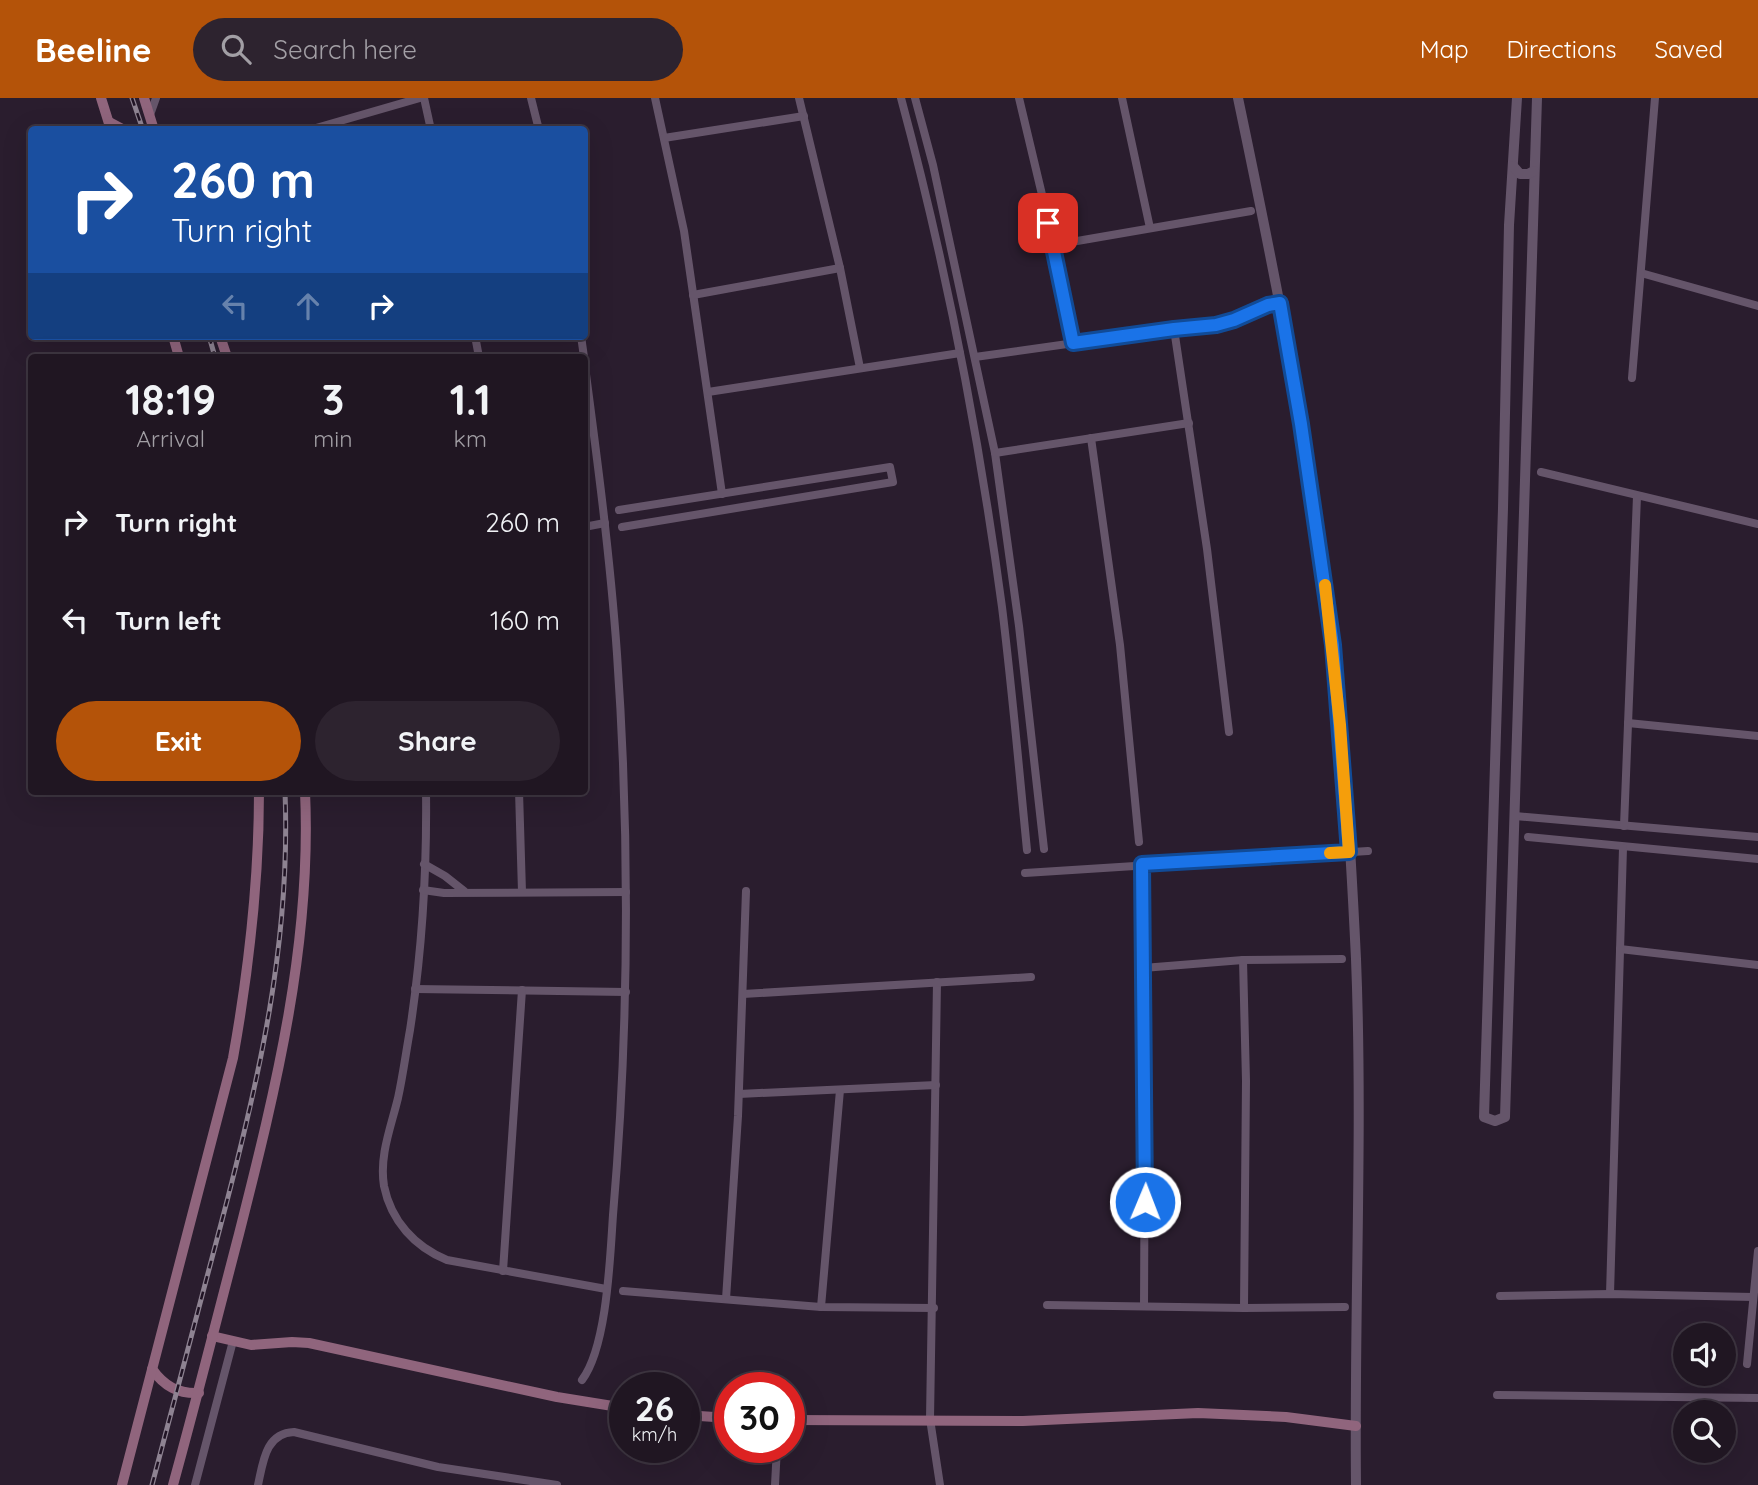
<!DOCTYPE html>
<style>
body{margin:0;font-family:Quicksand,sans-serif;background:#2d232f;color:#f1f3f6;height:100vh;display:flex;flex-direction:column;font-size:26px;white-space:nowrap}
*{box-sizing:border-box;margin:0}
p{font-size:23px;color:#a29fa5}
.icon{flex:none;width:38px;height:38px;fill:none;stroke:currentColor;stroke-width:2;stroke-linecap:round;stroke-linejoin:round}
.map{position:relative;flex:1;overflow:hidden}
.side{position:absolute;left:28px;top:256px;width:560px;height:441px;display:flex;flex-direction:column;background:#201622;border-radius:7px;box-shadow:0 7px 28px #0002,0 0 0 2px #3d3540}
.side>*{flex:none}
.top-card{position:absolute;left:28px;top:28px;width:560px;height:214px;border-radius:7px;box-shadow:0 7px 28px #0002,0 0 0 2px #3d3540;background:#1a4fa0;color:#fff;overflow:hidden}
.controls{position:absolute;left:1673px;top:1225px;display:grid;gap:14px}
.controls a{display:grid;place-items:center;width:63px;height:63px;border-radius:50%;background:#201622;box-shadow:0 7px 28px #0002,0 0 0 2px #3d3540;font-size:35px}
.speed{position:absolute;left:609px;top:1274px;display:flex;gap:14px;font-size:35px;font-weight:700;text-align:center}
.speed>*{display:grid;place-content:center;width:91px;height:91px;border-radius:50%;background:#201622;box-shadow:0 7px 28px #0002,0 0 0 2px #3d3540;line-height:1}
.speed small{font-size:18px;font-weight:400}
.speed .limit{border:10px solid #d22;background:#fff;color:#111}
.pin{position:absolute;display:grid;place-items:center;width:60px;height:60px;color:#fff;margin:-30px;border-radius:14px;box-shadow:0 4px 10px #0006}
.me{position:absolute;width:77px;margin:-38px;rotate:1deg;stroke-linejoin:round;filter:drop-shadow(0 0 5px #0008)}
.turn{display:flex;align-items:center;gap:24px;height:147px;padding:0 28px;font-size:32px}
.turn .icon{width:91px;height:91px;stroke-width:2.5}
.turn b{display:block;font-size:49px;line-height:60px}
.lanes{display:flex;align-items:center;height:66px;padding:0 28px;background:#0003;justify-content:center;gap:35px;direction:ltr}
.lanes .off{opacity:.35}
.eta{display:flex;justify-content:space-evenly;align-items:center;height:119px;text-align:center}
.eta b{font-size:42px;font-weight:700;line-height:49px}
.primary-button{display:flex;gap:14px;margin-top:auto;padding:14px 28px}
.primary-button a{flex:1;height:80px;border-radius:42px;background:#b45309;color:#fff;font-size:28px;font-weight:700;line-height:80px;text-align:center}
.primary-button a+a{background:#2d232f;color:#f1f3f6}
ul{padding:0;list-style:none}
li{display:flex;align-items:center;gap:21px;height:98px;padding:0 28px}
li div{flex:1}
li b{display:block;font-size:26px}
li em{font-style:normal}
header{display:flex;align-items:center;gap:42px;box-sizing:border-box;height:98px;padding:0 35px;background:#b45309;color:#fff}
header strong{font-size:33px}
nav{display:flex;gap:38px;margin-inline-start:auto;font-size:24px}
.search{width:490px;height:63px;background:#2d232f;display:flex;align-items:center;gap:18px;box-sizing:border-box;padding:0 24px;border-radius:38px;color:#a29fa5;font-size:26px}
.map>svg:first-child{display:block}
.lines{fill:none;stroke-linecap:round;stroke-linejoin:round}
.minor{stroke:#65556a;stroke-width:8}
.tertiary{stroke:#65556a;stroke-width:10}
.secondary{stroke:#90657d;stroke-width:10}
.rail-casing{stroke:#8e8392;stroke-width:5}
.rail{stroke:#201324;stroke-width:2.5;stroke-dasharray:8;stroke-linecap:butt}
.route-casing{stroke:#114b97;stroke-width:18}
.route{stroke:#1a73e8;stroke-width:12}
.slow{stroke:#f59e0b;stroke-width:12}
</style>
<header>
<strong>Beeline</strong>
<div class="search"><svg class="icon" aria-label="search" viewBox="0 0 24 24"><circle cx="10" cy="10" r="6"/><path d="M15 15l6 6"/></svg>Search here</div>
<nav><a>Map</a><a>Directions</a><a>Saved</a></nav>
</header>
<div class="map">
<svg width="1758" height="1387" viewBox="0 0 1758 1387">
<rect width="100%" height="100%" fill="#2a1d2e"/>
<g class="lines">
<g class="minor">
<polyline points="424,0 431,32"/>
<polyline points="531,0 539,32"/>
<polyline points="655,0 684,133 722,396"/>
<polyline points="799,0 840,170 860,270"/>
<path d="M901,0C946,167 979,338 1002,509C1012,590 1019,671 1027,752"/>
<polyline points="915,0 933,67 995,355 1019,528 1044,751"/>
<polyline points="1019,0 1054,147 1073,245"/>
<polyline points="1122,0 1150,130"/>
<polyline points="150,17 156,0"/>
<polyline points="309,32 420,0"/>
<polyline points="664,40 804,18"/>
<polyline points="1054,147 1251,113"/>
<polyline points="1641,175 1758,208"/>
<polyline points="693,197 840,170"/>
<polyline points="1174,231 1207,451 1229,634"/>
<polyline points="475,238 479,259"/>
<polyline points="581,238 584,259"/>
<polyline points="975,259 1174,231 1216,227 1234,222 1268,207 1280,205"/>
<polyline points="1632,280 1655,0"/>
<polyline points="708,294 960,255"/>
<polyline points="1091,340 1120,547 1139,744"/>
<polyline points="995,355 1189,325"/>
<polyline points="1541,374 1758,426"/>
<polyline points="619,412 890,369 893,384 622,429"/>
<polyline points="584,429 605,425"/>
<polyline points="1628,625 1758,638"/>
<path d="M426,693C427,772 422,853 410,932C406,954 403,977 398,1000C391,1029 379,1058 384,1088C391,1123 415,1149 447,1162L606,1191"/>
<polyline points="519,693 522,794"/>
<polyline points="1515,718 1758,739"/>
<polyline points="1624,728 1637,398"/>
<polyline points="1528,739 1758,761"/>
<polyline points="424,766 445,778 464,793"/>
<polyline points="1142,767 1145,1003 1144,1208"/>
<polyline points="1025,775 1368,753"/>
<polyline points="423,792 444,795 626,794"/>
<polyline points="1620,851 1758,867"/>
<polyline points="1243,862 1246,983 1244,1210"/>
<polyline points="1143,870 1243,862 1342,861"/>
<polyline points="937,884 930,1321 940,1387"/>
<polyline points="415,891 626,894"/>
<polyline points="743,896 1031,879"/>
<polyline points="739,996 936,987"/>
<polyline points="503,1173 522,892"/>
<polyline points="623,1193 821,1209 934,1210"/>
<polyline points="1610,1196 1623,750"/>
<polyline points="1500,1198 1610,1196 1753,1199"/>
<polyline points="726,1201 738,1018 746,793"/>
<polyline points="1047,1207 1244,1210 1345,1209"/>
<polyline points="821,1209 840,992"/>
<polyline points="1747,1266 1758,1153"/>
<path d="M582,1282C607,1249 610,1160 613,1117C629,930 630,743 617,556C610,457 597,359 584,261"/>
<polyline points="1497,1297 1758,1300"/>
<polyline points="195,1387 233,1243"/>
<path d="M258,1387C263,1365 265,1335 294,1334L438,1369L557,1387"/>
<polyline points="775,1387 777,1349"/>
</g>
<g class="tertiary">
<path d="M1238,0C1276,181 1312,362 1333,546C1345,650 1351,756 1356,861C1363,1036 1354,1212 1356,1387"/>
<polyline points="1517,0 1509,127 1503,410 1484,1019 1495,1023 1505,1019 1537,0"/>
<polyline points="1513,68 1520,76 1528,76 1534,73"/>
</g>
<g class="secondary">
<polyline points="101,0 111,32"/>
<polyline points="144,0 154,32"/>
<polyline points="109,24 124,32"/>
<polyline points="173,238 179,259"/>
<polyline points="220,238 227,259"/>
<polyline points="212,1238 251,1247 292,1244 309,1245 557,1299 625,1310"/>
<path d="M152,1271C164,1288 178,1296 199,1295"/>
<polyline points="684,1317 730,1320"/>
<polyline points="789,1322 1023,1323 1198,1315 1286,1319 1356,1328"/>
<path d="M122,1387L233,960C249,871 259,784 259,693"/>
<path d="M173,1387C196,1304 217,1220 239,1136C276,990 312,845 305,693"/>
</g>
<g class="rail-casing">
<g id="rail">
<polyline points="132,0 143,32"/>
<polyline points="209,238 215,259"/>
<path d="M152,1387C175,1300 198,1213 221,1126C259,982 291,843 285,693"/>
</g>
</g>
<use href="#rail" class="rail"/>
</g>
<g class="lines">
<g class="route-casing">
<polyline id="route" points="1048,125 1073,245 1174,231 1216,227 1234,222 1268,207 1280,205 1301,326 1333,547 1349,754 1142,766 1145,1104"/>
</g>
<use href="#route" class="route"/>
<polyline class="slow" points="1325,487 1340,627 1349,754 1330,755"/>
</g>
</svg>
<div class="controls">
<a><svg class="icon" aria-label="sound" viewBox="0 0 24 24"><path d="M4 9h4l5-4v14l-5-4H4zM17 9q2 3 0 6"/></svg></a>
<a><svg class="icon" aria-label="search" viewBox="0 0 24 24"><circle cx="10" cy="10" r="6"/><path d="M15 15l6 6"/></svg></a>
</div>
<div class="speed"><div>26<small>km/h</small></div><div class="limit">30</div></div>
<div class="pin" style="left:1048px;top:125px;background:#d93025"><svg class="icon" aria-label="arrive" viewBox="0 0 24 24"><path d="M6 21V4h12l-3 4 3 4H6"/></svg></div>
<svg class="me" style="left:1145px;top:1104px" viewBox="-20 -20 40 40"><circle r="17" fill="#1a73e8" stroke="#fff" stroke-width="3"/><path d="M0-11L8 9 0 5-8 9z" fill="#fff"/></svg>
<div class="top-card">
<div class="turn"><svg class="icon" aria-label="right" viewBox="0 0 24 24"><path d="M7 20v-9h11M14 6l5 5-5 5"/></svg><div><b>260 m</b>Turn right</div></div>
<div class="lanes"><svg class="icon off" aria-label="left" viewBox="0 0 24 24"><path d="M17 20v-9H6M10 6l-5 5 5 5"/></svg><svg class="icon off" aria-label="ahead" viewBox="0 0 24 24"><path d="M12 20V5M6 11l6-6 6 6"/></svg><svg class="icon" aria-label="right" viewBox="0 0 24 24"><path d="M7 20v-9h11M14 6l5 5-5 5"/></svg></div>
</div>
<section class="side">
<div class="eta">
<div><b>18:19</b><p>Arrival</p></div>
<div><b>3</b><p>min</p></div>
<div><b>1.1</b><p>km</p></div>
</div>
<ul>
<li><svg class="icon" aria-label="right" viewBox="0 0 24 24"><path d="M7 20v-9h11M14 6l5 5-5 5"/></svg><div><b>Turn right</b></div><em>260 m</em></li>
<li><svg class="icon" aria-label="left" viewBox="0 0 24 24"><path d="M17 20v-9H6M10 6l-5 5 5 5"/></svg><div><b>Turn left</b></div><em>160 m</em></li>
</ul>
<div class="primary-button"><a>Exit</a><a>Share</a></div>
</section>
</div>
